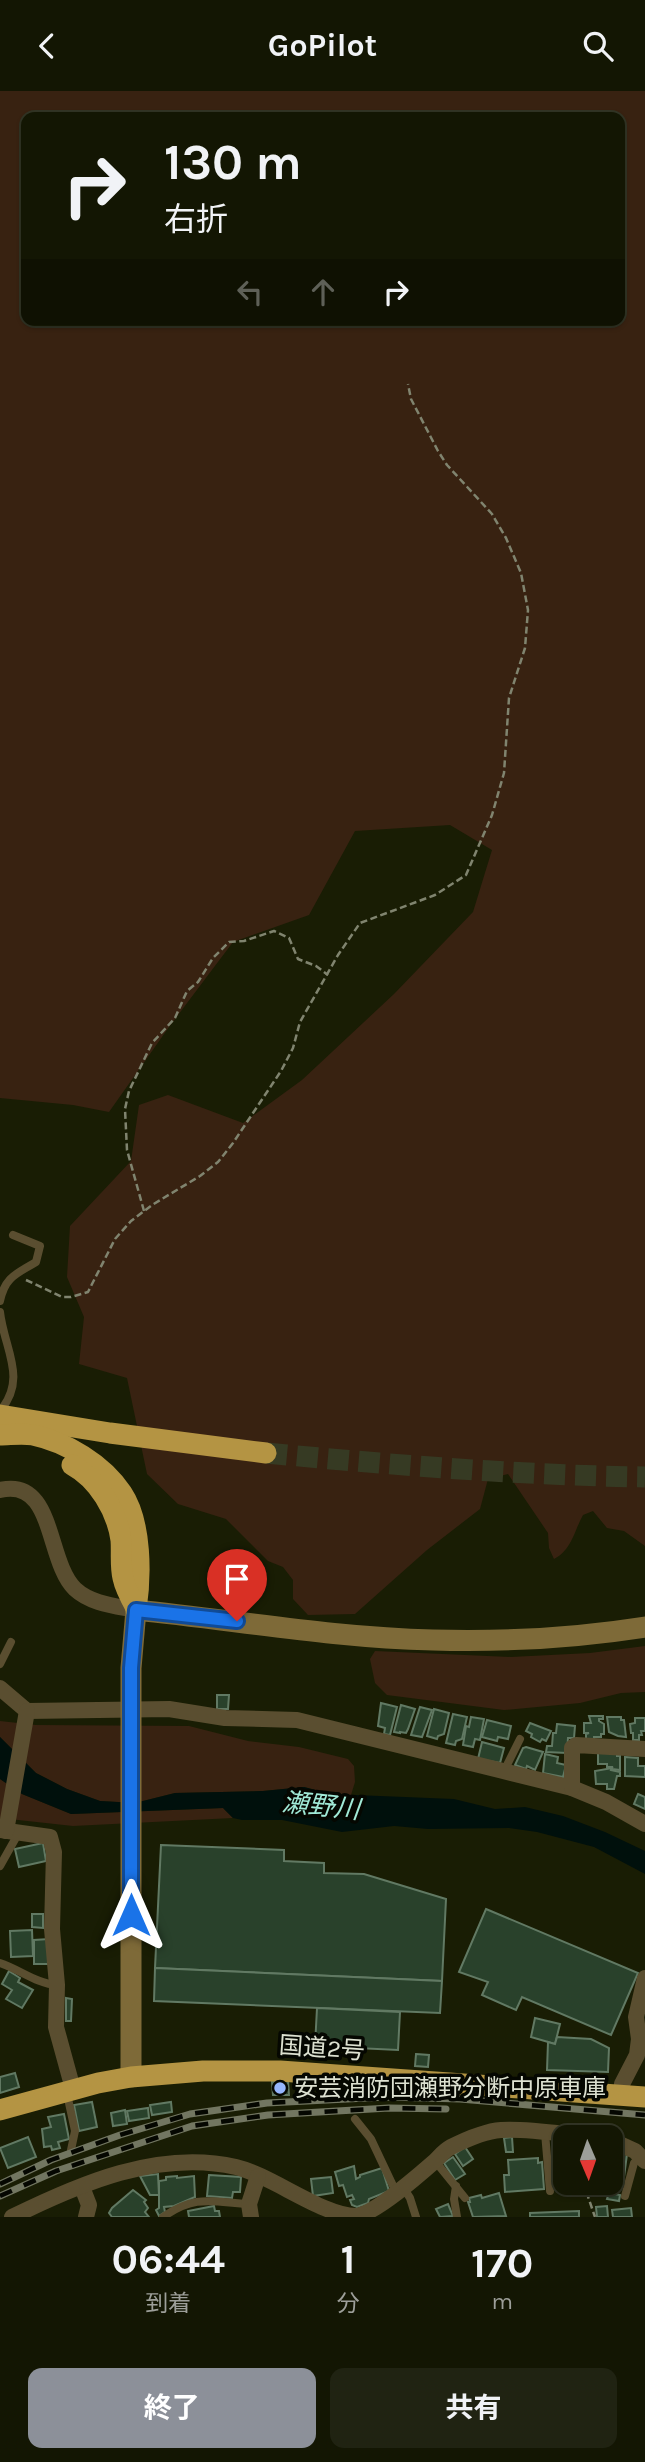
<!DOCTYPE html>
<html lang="ja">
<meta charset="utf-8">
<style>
body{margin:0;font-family:Karla,"Noto Sans JP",sans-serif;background:#202312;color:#f1f3f6;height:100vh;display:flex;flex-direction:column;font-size:26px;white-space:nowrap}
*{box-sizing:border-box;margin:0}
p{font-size:23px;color:#9d9f9a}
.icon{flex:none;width:38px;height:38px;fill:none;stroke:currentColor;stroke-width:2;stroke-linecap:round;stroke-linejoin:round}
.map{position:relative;height:2126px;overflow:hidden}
.drawer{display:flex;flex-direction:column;background:#131603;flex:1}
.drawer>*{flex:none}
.top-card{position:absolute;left:21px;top:21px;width:604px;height:214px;border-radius:14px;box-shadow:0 2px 5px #0004,0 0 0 2px #323525;background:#131603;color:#f1f3f6;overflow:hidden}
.needle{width:46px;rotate:178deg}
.controls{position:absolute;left:553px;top:2034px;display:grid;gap:14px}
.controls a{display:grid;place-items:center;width:70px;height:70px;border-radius:14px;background:#131603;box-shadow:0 2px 5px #0004,0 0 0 2px #323525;font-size:35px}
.pin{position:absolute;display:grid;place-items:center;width:60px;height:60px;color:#fff;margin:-72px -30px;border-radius:50% 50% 50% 0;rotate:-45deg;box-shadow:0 0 7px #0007}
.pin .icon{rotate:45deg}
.me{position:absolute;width:77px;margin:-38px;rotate:0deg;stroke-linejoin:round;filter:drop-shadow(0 0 5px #0008)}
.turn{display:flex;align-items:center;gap:24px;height:147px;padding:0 28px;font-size:32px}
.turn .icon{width:91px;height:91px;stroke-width:2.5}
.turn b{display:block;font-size:49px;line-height:60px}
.lanes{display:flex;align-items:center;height:66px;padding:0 28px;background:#0003;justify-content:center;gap:35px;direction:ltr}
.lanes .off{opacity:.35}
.eta{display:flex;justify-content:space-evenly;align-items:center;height:119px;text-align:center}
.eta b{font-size:42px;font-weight:700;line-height:49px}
.primary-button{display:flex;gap:14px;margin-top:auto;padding:14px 28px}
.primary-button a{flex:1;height:80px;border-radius:14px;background:#8c9099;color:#fff;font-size:28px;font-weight:700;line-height:80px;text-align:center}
.primary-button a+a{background:#202312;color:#f1f3f6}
header{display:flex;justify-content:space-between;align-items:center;height:91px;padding:0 28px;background:#131603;font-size:32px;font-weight:700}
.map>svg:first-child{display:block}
.green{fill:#382211;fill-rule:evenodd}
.water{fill:#00100c}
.building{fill:#29412b;stroke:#617963;stroke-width:2}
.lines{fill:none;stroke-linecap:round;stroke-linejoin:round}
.highway-tunnel{stroke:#363a23;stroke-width:21;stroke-dasharray:21 10;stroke-linecap:butt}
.path{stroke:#80846f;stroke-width:2.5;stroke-dasharray:7 3.5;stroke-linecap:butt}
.lane{stroke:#5a4e30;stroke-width:8}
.street{stroke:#5a4e30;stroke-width:16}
.secondary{stroke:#7e6a38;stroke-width:21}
.highway{stroke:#b49443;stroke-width:21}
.rail-casing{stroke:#727661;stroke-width:7}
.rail{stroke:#050701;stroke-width:4.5;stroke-dasharray:13;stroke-linecap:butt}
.route-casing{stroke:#114b97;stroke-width:18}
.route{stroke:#1a73e8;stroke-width:12}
.poi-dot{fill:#96b6fd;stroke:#050701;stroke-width:2.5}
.labels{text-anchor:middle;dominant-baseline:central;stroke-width:7;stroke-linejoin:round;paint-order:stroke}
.street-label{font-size:24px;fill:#dde1d1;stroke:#050701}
.poi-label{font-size:24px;fill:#dde1d1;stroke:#050701;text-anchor:start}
.water-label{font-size:26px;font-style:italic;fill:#a1ead7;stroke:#050701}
</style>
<header><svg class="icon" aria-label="back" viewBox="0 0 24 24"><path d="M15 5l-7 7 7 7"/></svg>GoPilot<svg class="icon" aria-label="search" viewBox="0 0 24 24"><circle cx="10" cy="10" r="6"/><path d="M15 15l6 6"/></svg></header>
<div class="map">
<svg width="645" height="2126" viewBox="0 0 645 2126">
<rect width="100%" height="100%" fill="#191d04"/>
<g class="green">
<path d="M0,0H645V1455L624,1440L607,1437L593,1420L583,1424C574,1440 572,1459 554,1468L549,1457L548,1442L508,1383L488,1388L480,1418L427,1459L355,1523L308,1524L293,1508V1489L283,1476L268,1470L226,1428L178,1413L147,1383L127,1287L79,1273L84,1226L67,1186L70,1135L131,1070L139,1014L168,1004L243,1032L302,989L394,903L473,821L492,759L450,734L355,740L309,824L233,851L169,936L109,1021L73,1014L0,1007ZM26,26H620V229H26Z"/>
<polygon points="645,1555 645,1601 621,1602 580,1612 504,1619 387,1604 375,1592 370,1568 375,1560 511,1566 590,1562"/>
<polygon points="0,1630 36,1634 189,1635 248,1650 299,1656 348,1668 354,1675 355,1691 351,1704 331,1703 304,1696 263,1700 175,1702 135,1712 100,1710 67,1698 36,1682 0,1646"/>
<polygon points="0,1688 22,1703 71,1723 223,1717 233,1727 73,1735 0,1727"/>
</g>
<polygon class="water" points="0,1646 36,1682 67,1698 100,1710 135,1712 175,1702 263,1700 304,1696 331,1703 454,1708 495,1718 525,1716 563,1725 605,1741 645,1760 645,1783 594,1756 537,1741 509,1737 428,1738 394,1735 342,1741 282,1729 242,1729 233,1727 223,1717 71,1723 22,1703 0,1688"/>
<g class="building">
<polygon points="217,1604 229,1604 228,1618 217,1618"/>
<polygon points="381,1612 397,1616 390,1644 384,1643 385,1637 378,1635"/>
<polygon points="401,1614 415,1618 408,1638 406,1642 400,1641 400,1642 394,1641"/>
<polygon points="420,1616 432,1619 422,1646 411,1644"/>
<polygon points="434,1618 449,1622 444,1643 438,1645 437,1648 427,1645"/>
<polygon points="453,1623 467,1626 462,1648 456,1650 455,1654 446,1652"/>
<polygon points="589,1625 603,1625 603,1628 599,1628 599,1630 604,1633 604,1643 601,1643 601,1646 594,1646 594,1649 586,1649 586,1643 589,1642 584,1642 584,1632 591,1632"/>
<polygon points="471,1626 484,1628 480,1649 475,1648 473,1656 463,1654 466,1635 469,1636"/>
<polygon points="607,1626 621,1626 621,1629 624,1629 626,1646 618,1645 609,1641"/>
<polygon points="635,1627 645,1627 645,1640 641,1640 642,1644 639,1644 639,1649 633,1649 633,1642 631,1642 630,1633 635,1632"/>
<polygon points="487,1629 511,1635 508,1648 498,1646 497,1650 482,1646"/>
<polygon points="530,1632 551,1640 546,1650 542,1648 540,1651 531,1646 532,1643 526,1640"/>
<polygon points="557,1633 575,1635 574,1647 568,1647 567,1662 546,1661 547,1655 552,1655 553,1642 556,1642"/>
<polygon points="482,1651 504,1657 500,1672 478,1668"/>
<polygon points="526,1656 543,1661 535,1679 527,1675 526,1678 515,1674 523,1657"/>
<polygon points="598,1660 617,1660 617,1665 620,1665 620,1679 612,1678 612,1676 607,1676 607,1673 598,1673"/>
<polygon points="545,1663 558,1666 557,1672 566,1674 563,1686 543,1682"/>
<polygon points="625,1666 638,1667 638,1675 645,1675 645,1686 625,1685"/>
<polygon points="612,1677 611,1679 620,1681 620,1685 617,1685 614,1698 607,1698 607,1693 596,1693 595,1680"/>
<polygon points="638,1703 645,1706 645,1718 634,1713"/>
<polygon points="43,1752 46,1770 19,1776 15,1758"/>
<polygon points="161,1754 284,1759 284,1770 324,1772 324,1782 364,1783 446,1808 442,1890 155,1877"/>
<polygon points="486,1818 638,1882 611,1944 522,1906 516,1919 482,1904 488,1891 459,1881"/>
<polygon points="32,1823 43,1823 43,1837 32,1836"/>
<polygon points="32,1839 33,1865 11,1866 10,1840"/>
<polygon points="49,1848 50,1873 34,1873 34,1849"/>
<polygon points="155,1877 442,1890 440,1922 154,1910"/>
<polygon points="9,1880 20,1887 18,1891 33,1899 22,1917 6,1908 12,1899 2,1893"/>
<polygon points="66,1907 72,1908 71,1930 66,1930"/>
<polygon points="317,1917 400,1921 398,1959 315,1955"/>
<polygon points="535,1927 560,1933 555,1953 531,1946"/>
<polygon points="557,1946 591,1948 609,1957 608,1981 547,1979 548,1951 555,1953"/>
<polygon points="416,1963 429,1964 428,1976 415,1975"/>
<polygon points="15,1982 19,1996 0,2002 0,1986"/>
<polygon points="288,1990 289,2004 273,2004 272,1991"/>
<polygon points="92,2011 97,2036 79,2040 74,2014"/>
<polygon points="171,2011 172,2021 152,2024 150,2014"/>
<polygon points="148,2017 149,2027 129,2030 127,2020"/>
<polygon points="125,2019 127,2033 113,2035 111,2022"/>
<polygon points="64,2023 69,2048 58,2051 60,2057 52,2059 51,2055 44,2056 42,2038 51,2036 48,2026"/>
<polygon points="28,2046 36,2066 8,2077 0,2057"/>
<polygon points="512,2046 513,2061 506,2061 504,2047"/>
<polygon points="465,2056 473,2068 463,2075 455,2063"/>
<polygon points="611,2061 627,2063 624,2086 619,2085 618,2090 621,2091 620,2099 606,2097 607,2091 611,2091"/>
<polygon points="453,2066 465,2083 455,2089 444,2072"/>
<polygon points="538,2067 538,2072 542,2071 544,2098 505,2101 504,2084 509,2084 508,2069"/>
<polygon points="354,2075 356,2088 360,2086 360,2084 382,2077 389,2100 369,2108 368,2112 357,2116 352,2114 350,2109 354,2108 352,2104 347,2106 343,2094 339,2095 335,2081"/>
<polygon points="158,2083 159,2104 150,2104 140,2085"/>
<polygon points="209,2084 241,2086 240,2101 233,2101 232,2107 207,2105"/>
<polygon points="177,2085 177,2087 194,2085 195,2106 174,2115 164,2116 165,2121 159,2125 156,2119 159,2117 159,2090 166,2089 166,2086"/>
<polygon points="331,2086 333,2102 313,2105 311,2088"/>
<polygon points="133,2099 146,2109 144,2111 148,2117 145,2121 149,2126 112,2126 109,2122 112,2117"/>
<polygon points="499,2102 506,2125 473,2126 468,2111 470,2111 469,2107 481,2104 482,2107"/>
<polygon points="609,2102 620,2104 619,2110 607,2108"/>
<polygon points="448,2113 453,2125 440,2126 436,2118"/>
<polygon points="214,2115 215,2120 219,2120 220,2126 189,2126 188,2120"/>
<polygon points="607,2115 608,2126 597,2126 596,2116"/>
<polygon points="631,2117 632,2126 613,2126 612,2119"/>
<polygon points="579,2120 579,2126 530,2126 530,2122"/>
</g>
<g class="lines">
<path class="highway-tunnel" d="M266,1362C393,1374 518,1384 645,1386"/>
<g class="path">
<polyline points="144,1120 127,1059 125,1018 129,1000 152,952 175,927 187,900 198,891 213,867 229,851 244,850 274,840 289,847 298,868 316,875 328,884"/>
<polyline points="26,1189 62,1206 71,1206 88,1201 115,1148 131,1130 152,1114 200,1085 218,1071 233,1052 281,980 293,957 300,931 338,864 360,832 435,804 466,784 492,724 504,682 509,607 525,557 528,519 521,482 506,447 492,423 447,374 438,360 411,308 408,293"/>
<polyline points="583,2091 595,2126"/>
</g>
<g class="lane">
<path d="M0,1210C5,1186 16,1183 36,1171L40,1155L13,1144"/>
<path d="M0,1221C4,1258 28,1287 0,1320"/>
<polyline points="0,1573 11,1551"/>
<polyline points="504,1680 520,1648"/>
<polyline points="0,1775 18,1743"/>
<path d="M0,1872C19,1878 37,1893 57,1894"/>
<polyline points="67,2003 75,2040 71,2059"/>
<polyline points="355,2028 371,2048 396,2101"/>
<polyline points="545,2042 550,2100"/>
<polyline points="435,2070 465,2107"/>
<polyline points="456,2095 454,2108 457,2126"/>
<polyline points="403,2096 410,2107 416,2126"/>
<polyline points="625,2105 634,2072 640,2065"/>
<path d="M163,2126C196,2103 212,2111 249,2113"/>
</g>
<g class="street">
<path d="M0,1399C55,1386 46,1470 75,1498C91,1513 116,1515 136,1519"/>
<polyline points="0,1597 27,1620 169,1618 225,1627 297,1629 572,1697 606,1711 645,1733"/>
<polyline points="572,1697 572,1657 576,1654 645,1658"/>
<polyline points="0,1739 50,1746 54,1761 52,1838 57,1894 56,1936 73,1998"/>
<polyline points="6,1740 27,1620"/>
<polyline points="621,2005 622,1993 637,1964 639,1948 636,1926 645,1887"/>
<polyline points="611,2049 635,2060 645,2070"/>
<polyline points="82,2096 89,2114 86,2126"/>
<path d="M12,2126C79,2093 159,2058 236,2076C271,2084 324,2126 357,2125C377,2121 419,2084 435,2070C440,2065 445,2059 451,2056C465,2049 486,2040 501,2039C528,2037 568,2044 596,2046"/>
<polyline points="251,2126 249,2113 258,2085"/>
</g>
<path class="secondary" d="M131,1986V1577L136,1519C235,1529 334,1547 433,1549C504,1551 575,1547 645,1536"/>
<g class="highway">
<polyline points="0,1324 110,1342 266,1362"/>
<path d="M0,1344C10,1344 22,1342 33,1344C66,1351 103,1373 122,1402C142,1432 141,1486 136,1519"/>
<path d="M72,1374C98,1388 117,1420 121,1449C122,1461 120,1475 123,1487C125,1497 131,1508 136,1517"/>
<polyline points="0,2019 98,1992 131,1986 203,1980 280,1980 645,2006"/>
</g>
<g class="rail-casing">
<g id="rail">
<polyline points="0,2093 51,2069 120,2044 190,2023 267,2012 387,2006 460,2008 645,2024"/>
<polyline points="0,2105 56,2080 192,2035 268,2024 389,2017 446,2018"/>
</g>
</g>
<use href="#rail" class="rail"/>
</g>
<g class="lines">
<g class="route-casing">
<polyline id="route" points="131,1824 131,1577 136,1519 237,1530"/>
</g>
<use href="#route" class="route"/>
</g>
<circle class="poi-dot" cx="280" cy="1997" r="7"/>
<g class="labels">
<g class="street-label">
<text transform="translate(322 1957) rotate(4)">国道2号</text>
</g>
<g class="poi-label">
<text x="294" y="1997">安芸消防団瀬野分断中原車庫</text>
</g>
<g class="water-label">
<text transform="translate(321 1715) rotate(6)">瀬野川</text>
</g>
</g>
</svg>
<div class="controls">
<a><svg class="needle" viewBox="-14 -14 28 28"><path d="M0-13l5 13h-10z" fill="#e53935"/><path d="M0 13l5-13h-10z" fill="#9d9f9a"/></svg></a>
</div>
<div class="pin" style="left:237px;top:1530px;background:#d93025"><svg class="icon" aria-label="arrive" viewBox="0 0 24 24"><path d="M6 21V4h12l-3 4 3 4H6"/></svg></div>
<svg class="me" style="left:131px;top:1824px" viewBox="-20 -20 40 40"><path d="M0-17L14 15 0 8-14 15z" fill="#1a73e8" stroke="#fff" stroke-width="4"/></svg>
<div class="top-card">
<div class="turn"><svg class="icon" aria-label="right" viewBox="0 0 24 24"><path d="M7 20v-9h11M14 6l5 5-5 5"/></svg><div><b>130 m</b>右折</div></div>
<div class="lanes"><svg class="icon off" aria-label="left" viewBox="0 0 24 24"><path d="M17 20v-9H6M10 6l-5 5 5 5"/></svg><svg class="icon off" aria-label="ahead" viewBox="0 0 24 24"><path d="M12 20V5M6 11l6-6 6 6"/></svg><svg class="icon" aria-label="right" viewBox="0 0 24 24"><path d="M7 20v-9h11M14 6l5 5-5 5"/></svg></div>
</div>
</div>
<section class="drawer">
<div class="eta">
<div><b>06:44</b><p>到着</p></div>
<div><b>1</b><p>分</p></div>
<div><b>170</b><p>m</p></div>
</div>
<div class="primary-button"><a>終了</a><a>共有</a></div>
</section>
